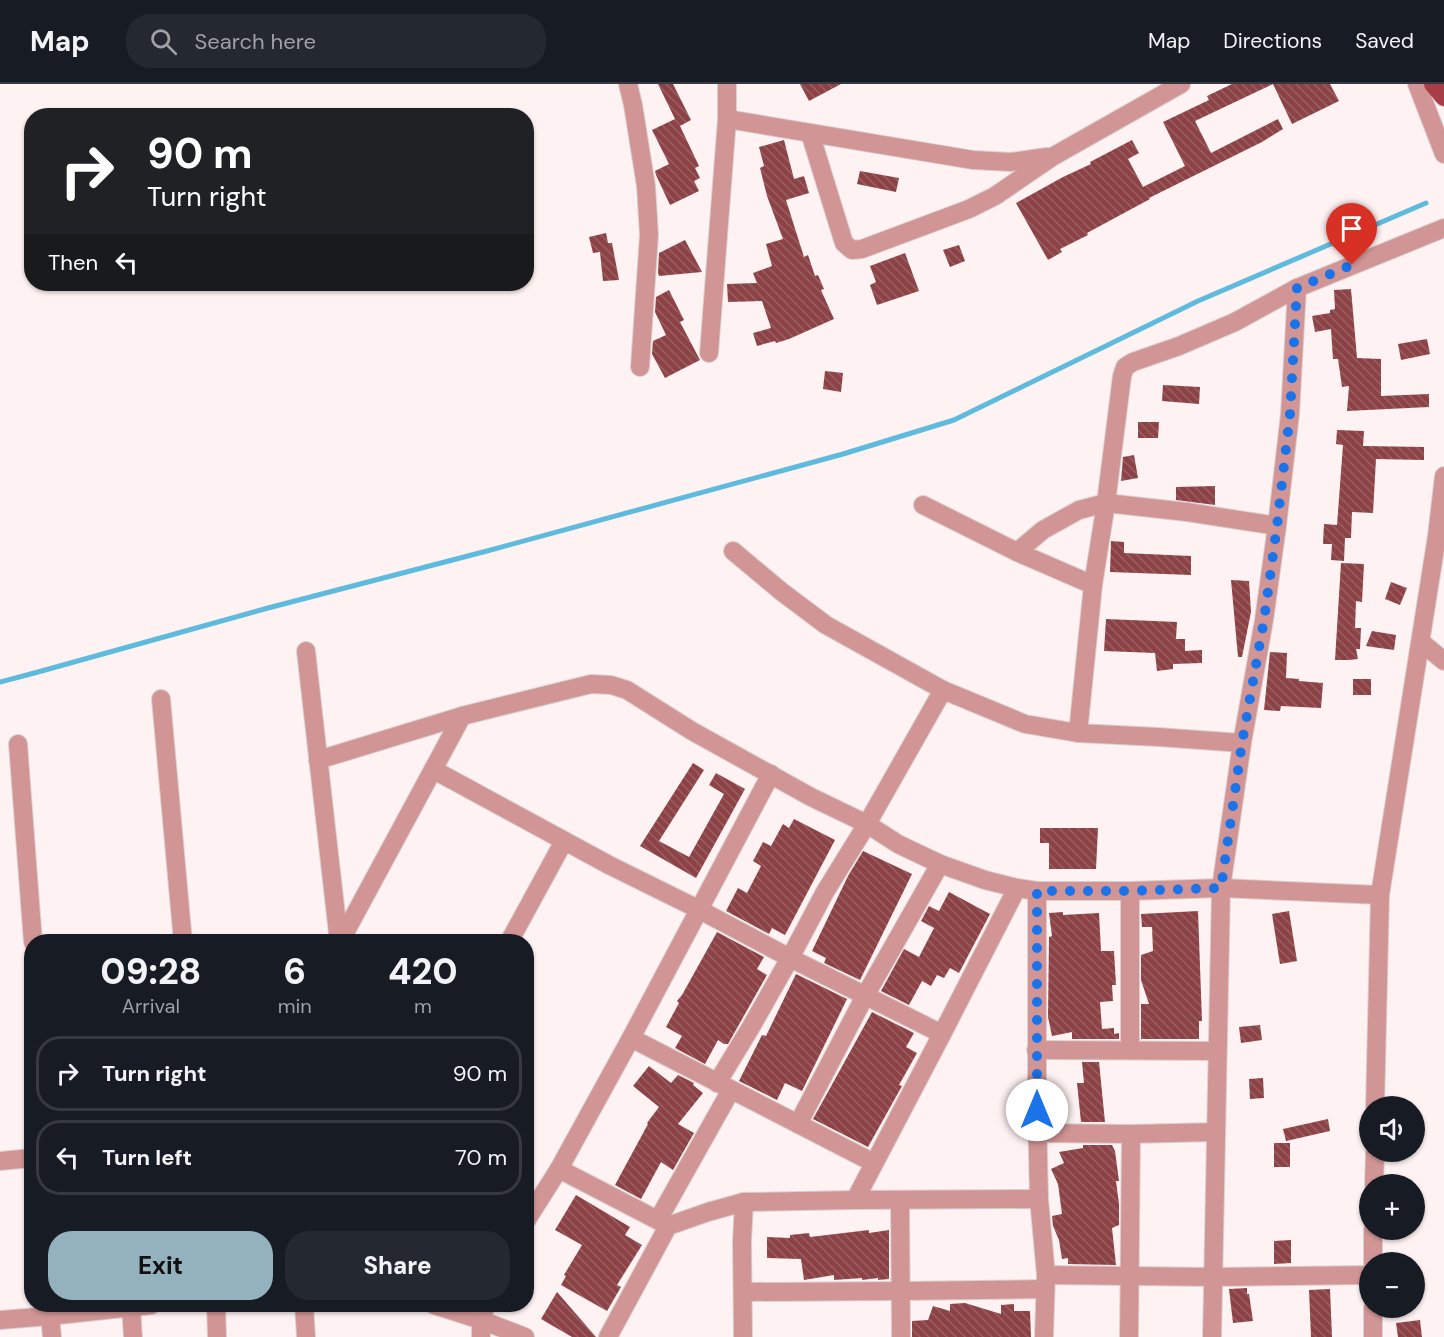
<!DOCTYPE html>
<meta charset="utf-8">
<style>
body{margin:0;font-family:"DM Sans",sans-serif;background:#242831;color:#f1f3f6;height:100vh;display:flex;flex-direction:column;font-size:22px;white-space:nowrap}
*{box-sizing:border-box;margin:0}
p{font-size:20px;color:#9ea1a6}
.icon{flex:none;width:33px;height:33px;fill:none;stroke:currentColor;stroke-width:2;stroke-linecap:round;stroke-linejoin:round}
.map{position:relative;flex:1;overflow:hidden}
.drawer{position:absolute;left:24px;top:850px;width:510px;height:378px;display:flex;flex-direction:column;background:#171b24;border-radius:24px;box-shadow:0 2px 4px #0004}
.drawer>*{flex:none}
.hud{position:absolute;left:24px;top:24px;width:510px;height:183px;border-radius:24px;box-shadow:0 2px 4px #0004;background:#202124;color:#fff;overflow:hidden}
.tools{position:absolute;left:1359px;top:1012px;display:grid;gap:12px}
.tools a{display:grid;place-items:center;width:66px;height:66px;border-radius:50%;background:#171b24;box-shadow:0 2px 4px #0004;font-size:30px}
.pin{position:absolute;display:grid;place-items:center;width:51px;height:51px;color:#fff;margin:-62px -26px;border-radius:50% 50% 50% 0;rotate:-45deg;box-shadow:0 0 6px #0007}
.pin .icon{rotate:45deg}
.me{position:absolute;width:66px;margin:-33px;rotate:0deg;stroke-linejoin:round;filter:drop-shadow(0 0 4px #0008)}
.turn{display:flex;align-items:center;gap:21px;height:126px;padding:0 24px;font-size:27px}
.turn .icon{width:78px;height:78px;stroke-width:2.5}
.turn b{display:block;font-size:42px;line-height:51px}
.then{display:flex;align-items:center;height:57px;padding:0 24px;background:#0003;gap:12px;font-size:22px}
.eta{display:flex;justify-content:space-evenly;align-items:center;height:102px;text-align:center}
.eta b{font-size:36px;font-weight:800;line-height:42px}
.button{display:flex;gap:12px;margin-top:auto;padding:12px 24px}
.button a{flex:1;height:69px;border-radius:24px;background:#94b2bd;color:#111;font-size:24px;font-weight:800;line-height:69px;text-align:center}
.button a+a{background:#242831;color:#f1f3f6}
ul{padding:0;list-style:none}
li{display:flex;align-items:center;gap:18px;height:75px;margin:0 12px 9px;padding:0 12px;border:3px solid #363941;border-radius:24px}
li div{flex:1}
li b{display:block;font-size:22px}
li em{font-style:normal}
header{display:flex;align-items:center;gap:36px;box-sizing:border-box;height:84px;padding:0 30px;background:#171b24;border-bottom:2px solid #363941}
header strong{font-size:28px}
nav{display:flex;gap:33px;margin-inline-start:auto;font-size:21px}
.search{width:420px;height:54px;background:#242831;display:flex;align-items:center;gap:15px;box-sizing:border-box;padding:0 21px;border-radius:24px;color:#9ea1a6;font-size:22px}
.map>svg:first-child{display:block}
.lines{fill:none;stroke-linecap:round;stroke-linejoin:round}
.stream{stroke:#5ebbde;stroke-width:5}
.building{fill:url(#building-back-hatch)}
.minor-casing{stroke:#dbcfcf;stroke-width:20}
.major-casing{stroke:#dbcfcf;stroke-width:20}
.minor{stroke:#d19595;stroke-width:18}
.major{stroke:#a73e47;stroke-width:18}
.route{stroke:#1a73e8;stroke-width:10;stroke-dasharray:0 18}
</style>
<header>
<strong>Map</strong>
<div class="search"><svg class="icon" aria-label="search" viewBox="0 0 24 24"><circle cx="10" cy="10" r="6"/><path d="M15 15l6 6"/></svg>Search here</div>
<nav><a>Map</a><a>Directions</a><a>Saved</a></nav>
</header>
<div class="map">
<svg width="1444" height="1253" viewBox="0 0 1444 1253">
<defs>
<pattern id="building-back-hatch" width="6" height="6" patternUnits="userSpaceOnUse" patternTransform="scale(1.5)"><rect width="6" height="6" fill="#8d4246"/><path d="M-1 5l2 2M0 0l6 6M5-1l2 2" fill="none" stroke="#996063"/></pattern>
</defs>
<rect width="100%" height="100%" fill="#fff2f2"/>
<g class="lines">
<polyline class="stream" points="0,598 38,588 268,524 487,467 843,370 954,336 1198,217 1426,119"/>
</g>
<g class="building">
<polygon points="658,0 673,0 691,36 680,42 699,82 695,84 700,94 694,97 699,107 670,121 656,91 655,87 669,80 652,46 675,35"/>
<polygon points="800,0 841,0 809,17"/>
<polygon points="1232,0 1273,0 1195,37 1211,69 1278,35 1283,45 1262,58 1149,114 1150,115 1087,149 1088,151 1060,165 1062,168 1048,176 1016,119 1063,93 1091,80 1090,78 1132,56 1139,69 1128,75 1143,103 1185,82 1163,38 1209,16 1207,12"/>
<polygon points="1273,0 1330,0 1339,17 1292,40"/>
<polygon points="784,56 794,95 804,92 809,109 786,116 804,173 808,171 815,192 818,191 824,205 821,206 834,235 789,255 776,259 775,257 757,262 753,249 771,244 762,217 728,218 727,200 757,199 753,189 772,182 766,160 783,155 767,112 760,84 764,82 759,63"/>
<polygon points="860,87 899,94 896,108 857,100"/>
<polygon points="606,149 608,159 612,159 619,196 603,197 600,168 593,169 589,153"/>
<polygon points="685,156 702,188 659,192 658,189 659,169"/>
<polygon points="959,161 965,177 950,183 943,166"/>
<polygon points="905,169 919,207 877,221 870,201 876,198 870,182"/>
<polygon points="1351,205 1357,274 1381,275 1381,312 1429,310 1429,323 1347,327 1349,302 1342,303 1338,275 1333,275 1331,245 1315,248 1312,232 1330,229 1330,226 1335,225 1334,206"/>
<polygon points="669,206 684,236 680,238 700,276 665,294 652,270 653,257 666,251 655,228 656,213"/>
<polygon points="1427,255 1430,270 1401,276 1398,260"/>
<polygon points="825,287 843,289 841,308 823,305"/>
<polygon points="1163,301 1200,303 1199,320 1162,317"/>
<polygon points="1138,338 1159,338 1158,354 1138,354"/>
<polygon points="1337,346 1364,347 1363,362 1424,363 1424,376 1376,375 1373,429 1352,428 1351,454 1345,454 1344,477 1331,476 1332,460 1323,460 1324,440 1337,441 1343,361 1336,360"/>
<polygon points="1134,371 1138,394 1121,397 1123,373"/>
<polygon points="1215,402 1215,421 1176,416 1176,403"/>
<polygon points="1111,457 1124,458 1124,469 1191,472 1191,491 1110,488"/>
<polygon points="1341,479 1364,480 1362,518 1356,517 1355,544 1361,544 1360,565 1356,565 1358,575 1349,576 1335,576"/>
<polygon points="1231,496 1249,497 1251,528 1242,573 1238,573"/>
<polygon points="1391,498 1407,504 1400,521 1385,515"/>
<polygon points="1106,535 1177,538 1176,555 1185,555 1185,567 1202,566 1202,579 1173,580 1173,585 1157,587 1155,569 1104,567"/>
<polygon points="1372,547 1396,551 1394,566 1366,562"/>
<polygon points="1270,568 1287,569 1286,594 1299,595 1299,597 1323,599 1321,624 1281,622 1280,627 1264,626"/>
<rect x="1353" y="595" width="18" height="16"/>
<polygon points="693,679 704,686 659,757 689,773 724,710 709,701 716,689 745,705 696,794 640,762"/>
<polygon points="794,735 835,756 785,851 772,844 769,850 726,827 738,804 747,809 761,782 753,777 763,758 771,762 783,740 789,744"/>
<polygon points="1040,744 1098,744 1096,785 1049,785 1049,759 1040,759"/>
<polygon points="863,767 912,790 860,896 824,879 826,874 812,867 848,792"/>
<polygon points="949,808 990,830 959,889 950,884 944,894 937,891 931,902 922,897 909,921 881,907 904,865 919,873 934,844 921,837 929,822 939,827"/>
<polygon points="1198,827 1202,937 1199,937 1199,955 1141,955 1141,920 1149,920 1141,896 1141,871 1153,867 1152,843 1142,843 1141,830"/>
<polygon points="1289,827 1297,877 1280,880 1272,830"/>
<polygon points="1063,828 1063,831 1099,829 1101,867 1114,867 1116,901 1112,901 1113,917 1100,918 1102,945 1114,944 1114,950 1119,949 1119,955 1072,955 1072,948 1052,952 1048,933 1049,853 1052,852 1049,829"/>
<polygon points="717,848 764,873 757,885 767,891 728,960 724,960 718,956 705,980 675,964 682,952 666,943 679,919 677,917 682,911"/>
<polygon points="796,890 847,915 802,1007 785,999 777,1016 739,997 762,951 766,952"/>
<polygon points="872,928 914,949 906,963 917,969 899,1001 902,1002 868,1063 813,1035"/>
<polygon points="1260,941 1262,956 1241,959 1239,943"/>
<polygon points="1082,978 1099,978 1105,1038 1081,1038 1077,999 1084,999"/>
<polygon points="649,982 671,999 678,991 694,999 693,1001 703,1009 678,1040 694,1049 673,1086 661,1078 641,1115 615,1101 648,1040 647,1039 659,1023 633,1002"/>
<polygon points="1263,994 1264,1014 1250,1015 1249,995"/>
<polygon points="1328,1035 1330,1047 1286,1057 1283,1045"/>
<rect x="1274" y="1059" width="16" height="24"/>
<polygon points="1083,1061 1112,1061 1115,1067 1119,1097 1116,1097 1119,1120 1119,1141 1112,1144 1116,1181 1068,1180 1068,1174 1062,1175 1059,1156 1053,1142 1052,1132 1062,1130 1058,1100 1051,1085 1064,1079 1059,1068 1083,1064"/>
<polygon points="576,1111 630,1143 625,1151 642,1161 617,1201 621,1203 607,1227 561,1201 566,1192 564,1191 582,1161 555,1146"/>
<polygon points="869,1146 869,1149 889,1146 889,1195 878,1196 878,1194 862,1196 862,1194 834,1196 834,1191 804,1196 801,1175 767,1174 767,1153 790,1154 790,1151 809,1149 810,1153"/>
<polygon points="1291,1156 1291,1179 1274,1180 1274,1157"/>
<polygon points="1247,1204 1247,1210 1249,1210 1253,1237 1233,1239 1229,1205"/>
<polygon points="1330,1205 1332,1253 1311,1253 1309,1206"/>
<polygon points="557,1208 596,1253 572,1253 541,1235"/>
<polygon points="965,1219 1001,1230 1001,1221 1014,1220 1014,1227 1030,1227 1031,1253 912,1253 912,1237 928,1236 933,1222 950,1227 950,1220"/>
<polygon points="1420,1236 1422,1253 1398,1253 1396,1239"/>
</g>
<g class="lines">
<g class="minor-casing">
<g id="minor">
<polyline points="628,0 633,21 646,102 649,151 640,283"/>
<polyline points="1417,0 1444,70"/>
<polyline points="727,35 973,76 1011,78 1047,73"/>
<polyline points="810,49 844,159 852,166 862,165 969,125 995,112 1052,73 1181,0"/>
<polyline points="709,269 727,35 727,0"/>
<polyline points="923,421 1017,468 1093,501"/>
<polyline points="733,467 782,508 826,541 943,606 1025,640 1078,649 1158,653 1242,659"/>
<polyline points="1017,468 1043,446 1079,426 1106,419 1187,428 1277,442"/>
<polyline points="1421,558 1444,577"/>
<polyline points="306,567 339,858"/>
<polyline points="161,615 183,858"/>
<polyline points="1078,649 1093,501 1106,419 1122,292 1125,283 1133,278 1179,262 1235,238 1297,204 1444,144"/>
<polyline points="18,660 33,858"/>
<polyline points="318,676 462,632 591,600 611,601 627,606 692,647 811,713 867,740 898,760 940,780 985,796 1017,804 1037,807 1130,807 1221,804 1380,811"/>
<polyline points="434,686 609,781 698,825 790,874 942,950"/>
<polyline points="1037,807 1037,1026 1039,1115 1046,1191 1044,1253"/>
<polyline points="1130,807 1130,966"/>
<polyline points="340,858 462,632"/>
<polyline points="509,858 564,757"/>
<polyline points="631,954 874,1079"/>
<polyline points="1036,966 1217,967"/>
<polyline points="717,999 751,943 790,874 825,808 867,740 943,606"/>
<polyline points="1375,1023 1380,811 1437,452 1444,392"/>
<polyline points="798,1040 865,912 940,780"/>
<polyline points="1037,1049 1131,1050 1216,1048"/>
<polyline points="0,1077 32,1074"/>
<polyline points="559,1085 667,1141"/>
<polyline points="1374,1101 1375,1068"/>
<polyline points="855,1116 942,950 1017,804"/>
<polyline points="900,1116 901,1253"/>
<polyline points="658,1136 731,1006"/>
<polyline points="526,1137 559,1085 631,954 771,690"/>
<polyline points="1373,1179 1373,1146"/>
<polyline points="1046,1191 1214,1193 1370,1191"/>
<polyline points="743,1208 902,1207 1045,1205"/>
<polyline points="216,1221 217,1253"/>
<polyline points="304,1221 306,1253"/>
<polyline points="434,1221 481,1236 481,1253"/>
<polyline points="486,1221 481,1236 525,1253"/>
<polyline points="131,1223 133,1253"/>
<polyline points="1373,1224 1373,1253"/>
<polyline points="50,1232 52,1253"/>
<polyline points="0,1236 50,1232 151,1221"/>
<polyline points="608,1253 668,1142 708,1128 744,1118 855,1116 1039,1115"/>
<polyline points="743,1253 742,1157 744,1118"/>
<polyline points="1129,1253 1131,1050"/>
<polyline points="1212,1253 1221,804 1242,659 1264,536 1277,442 1290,330 1297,204"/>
</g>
</g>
<g class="major-casing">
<polyline id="major" points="1433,0 1444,13"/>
</g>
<use href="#minor" class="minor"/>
<use href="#major" class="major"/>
</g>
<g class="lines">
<polyline class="route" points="1037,1026 1037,807 1130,807 1221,804 1242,659 1264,536 1277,442 1290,330 1297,204 1352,181"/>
</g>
</svg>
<div class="tools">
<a><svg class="icon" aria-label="sound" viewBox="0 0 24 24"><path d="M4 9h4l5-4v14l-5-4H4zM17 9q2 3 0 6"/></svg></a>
<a>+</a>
<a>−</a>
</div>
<div class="pin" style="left:1352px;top:181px;background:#d93025"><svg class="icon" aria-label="arrive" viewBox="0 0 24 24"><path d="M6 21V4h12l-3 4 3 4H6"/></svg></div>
<svg class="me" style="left:1037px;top:1026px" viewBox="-20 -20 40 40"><circle r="19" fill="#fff"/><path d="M0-13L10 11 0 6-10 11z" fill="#1a73e8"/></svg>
<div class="hud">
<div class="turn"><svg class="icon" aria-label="right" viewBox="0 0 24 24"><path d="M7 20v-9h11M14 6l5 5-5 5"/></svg><div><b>90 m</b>Turn right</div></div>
<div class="then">Then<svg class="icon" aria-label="left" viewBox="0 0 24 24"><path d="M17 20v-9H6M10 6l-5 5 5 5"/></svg></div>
</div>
<section class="drawer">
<div class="eta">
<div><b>09:28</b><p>Arrival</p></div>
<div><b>6</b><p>min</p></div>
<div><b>420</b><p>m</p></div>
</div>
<ul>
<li><svg class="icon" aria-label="right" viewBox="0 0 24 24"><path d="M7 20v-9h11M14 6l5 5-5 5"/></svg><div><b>Turn right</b></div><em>90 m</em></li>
<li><svg class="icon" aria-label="left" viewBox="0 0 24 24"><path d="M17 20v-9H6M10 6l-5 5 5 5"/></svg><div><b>Turn left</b></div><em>70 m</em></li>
</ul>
<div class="button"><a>Exit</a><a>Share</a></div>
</section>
</div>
